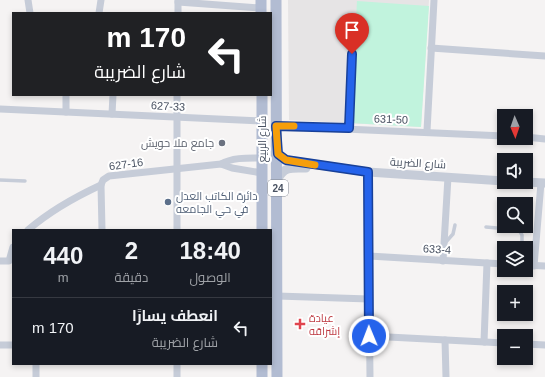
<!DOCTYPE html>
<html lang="ar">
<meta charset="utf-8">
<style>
body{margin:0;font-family:Arial,Cairo,sans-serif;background:#20242c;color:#f1f3f6;direction:rtl;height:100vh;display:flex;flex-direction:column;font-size:15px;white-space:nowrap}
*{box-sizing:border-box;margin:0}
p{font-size:13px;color:#9ea1a6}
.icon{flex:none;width:22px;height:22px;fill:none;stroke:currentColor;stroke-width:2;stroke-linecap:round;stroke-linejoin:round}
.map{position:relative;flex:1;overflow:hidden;direction:ltr}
.details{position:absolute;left:12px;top:229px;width:260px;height:136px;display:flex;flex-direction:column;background:#171b24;border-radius:0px;box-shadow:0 2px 6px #0003;direction:rtl}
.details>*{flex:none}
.hud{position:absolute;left:12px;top:12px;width:260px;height:84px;border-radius:0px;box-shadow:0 2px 6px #0003;direction:rtl;background:#202124;color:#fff;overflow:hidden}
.needle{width:26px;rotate:178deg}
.tools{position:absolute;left:497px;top:109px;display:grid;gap:8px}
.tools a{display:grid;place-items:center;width:36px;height:36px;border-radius:0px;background:#171b24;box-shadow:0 2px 6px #0003;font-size:20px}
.pin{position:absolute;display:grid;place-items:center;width:34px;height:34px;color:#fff;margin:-41px -17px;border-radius:50% 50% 50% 0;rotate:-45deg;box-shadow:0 0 4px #0007}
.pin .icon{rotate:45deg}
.me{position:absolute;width:44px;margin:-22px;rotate:359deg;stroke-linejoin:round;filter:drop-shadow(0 0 3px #0008)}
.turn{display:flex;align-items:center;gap:14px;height:84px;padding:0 20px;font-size:18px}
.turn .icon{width:52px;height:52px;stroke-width:2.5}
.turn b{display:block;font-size:28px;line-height:34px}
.eta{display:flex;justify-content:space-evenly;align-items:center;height:68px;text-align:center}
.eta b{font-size:24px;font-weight:800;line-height:28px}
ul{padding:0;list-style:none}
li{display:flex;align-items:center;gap:12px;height:60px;padding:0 20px;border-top:1px solid #363941}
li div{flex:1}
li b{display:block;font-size:15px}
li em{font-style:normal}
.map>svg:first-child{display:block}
.education{fill:#e6e4e5}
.green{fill:#c1f3dd}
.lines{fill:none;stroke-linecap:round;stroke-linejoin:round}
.service{stroke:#c6ccd8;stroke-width:3.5}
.minor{stroke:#c6ccd8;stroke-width:7}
.tertiary{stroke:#c6ccd8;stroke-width:9}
.primary{stroke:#b2bcd2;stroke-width:11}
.route-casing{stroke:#184099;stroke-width:10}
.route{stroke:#2563eb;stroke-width:7}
.slow{stroke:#f59e0b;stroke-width:7}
.worship-dot{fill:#6b7280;stroke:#fff;stroke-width:1.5}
.service-dot{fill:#5c6f8a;stroke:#fff;stroke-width:1.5}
.health-dot{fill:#e0444e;stroke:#fff;stroke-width:1.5}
.labels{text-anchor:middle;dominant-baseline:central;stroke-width:4;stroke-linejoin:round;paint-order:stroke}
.shield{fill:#fff;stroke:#808691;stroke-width:1}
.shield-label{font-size:10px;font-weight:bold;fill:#495262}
.street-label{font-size:11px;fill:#495262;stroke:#fff}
.worship-label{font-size:11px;fill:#5b616d;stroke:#fff;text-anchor:end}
.service-label{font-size:11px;fill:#4e5e75;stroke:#fff;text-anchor:start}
.health-label{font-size:11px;fill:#be3a42;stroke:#fff;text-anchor:start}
</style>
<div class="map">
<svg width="545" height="377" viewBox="0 0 545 377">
<rect width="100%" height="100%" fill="#f5f3f3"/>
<polygon class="education" points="288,0 429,0 421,127 289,120"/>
<polygon class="green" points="357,1 429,6 421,127 350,123"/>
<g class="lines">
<g class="service">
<polyline points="349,128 354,24"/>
<polyline points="0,180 25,181"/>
<polyline points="486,227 519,230 522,235 522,248"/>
<polyline points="445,243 453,234 455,225"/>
</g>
<g class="minor">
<polyline points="28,0 30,13"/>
<polyline points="178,2 261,8"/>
<polyline points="99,13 101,0"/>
<polyline points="178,13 178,0"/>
<polyline points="431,48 545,56"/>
<polyline points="0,109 263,121"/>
<polyline points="66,112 66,95"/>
<polyline points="112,114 113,95"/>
<polyline points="276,126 504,136"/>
<polyline points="427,131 434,0"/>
<polyline points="526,137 545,139"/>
<polyline points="221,164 232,168 262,173"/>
<polyline points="368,172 370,377"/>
<polyline points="101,185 102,230"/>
<path d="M28,230C50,211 75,197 101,185L103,180L109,176L221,164C233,157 249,158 262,158"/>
<polyline points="177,230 177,95"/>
<polyline points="369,256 504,264"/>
<polyline points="0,261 9,261 13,247"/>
<polyline points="443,261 448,177"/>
<polyline points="526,265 545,266"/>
<polyline points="534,266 541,183"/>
<polyline points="277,296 369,299"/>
<polyline points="369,336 504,343"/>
<polyline points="445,340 446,377"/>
<polyline points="484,342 487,263"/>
<polyline points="526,344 545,345"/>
<polyline points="0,345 13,345"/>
<polyline points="36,377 36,364"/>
<polyline points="177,377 177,364"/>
</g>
<g class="tertiary">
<polyline points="278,154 286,160 368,172 504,181"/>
<path d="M278,179C284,166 293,168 306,168"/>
<polyline points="525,182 545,183"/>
</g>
<g class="primary">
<polyline points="261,0 261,13"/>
<polyline points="276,0 277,377"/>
<polyline points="262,230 262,95"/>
<polyline points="262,364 262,377"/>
</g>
</g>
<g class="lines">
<g class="route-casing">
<polyline id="route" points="352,54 349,128 276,126 278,154 286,160 368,172 369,336"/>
</g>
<use href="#route" class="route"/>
<polyline class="slow" points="294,126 276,126 278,154 286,160 315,165"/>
</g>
<circle class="worship-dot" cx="222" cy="143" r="4"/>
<circle class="service-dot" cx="168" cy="202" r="4"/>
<path class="health-dot" d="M298 318h4v4h4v4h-4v4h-4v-4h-4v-4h4z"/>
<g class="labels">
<rect class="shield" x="268" y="180" width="20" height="16" rx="3"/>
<g class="shield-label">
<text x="278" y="188">24</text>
</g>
<g class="street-label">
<text transform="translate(168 106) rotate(3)">627-33</text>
<text transform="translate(391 119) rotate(2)">631-50</text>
<text transform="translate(262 139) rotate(-90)">شارع الربيع</text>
<text transform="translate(418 163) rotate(3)">شارع الضريبة</text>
<text transform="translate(126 164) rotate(-8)">627-16</text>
<text transform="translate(437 249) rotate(3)">633-4</text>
</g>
<g class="worship-label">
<text x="214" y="143">جامع ملا حويش</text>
</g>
<g class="service-label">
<text x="176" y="196">دائرة الكاتب العدل<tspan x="176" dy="13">في حي الجامعه</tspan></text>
</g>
<g class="health-label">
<text x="309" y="318">عيادة<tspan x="309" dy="13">إشراقه</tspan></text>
</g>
</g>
</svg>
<div class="tools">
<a><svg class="needle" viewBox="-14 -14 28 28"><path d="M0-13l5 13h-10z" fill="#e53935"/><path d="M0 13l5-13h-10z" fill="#9ea1a6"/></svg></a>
<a><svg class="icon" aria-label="sound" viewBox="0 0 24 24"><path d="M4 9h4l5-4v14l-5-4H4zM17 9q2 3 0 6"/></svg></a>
<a><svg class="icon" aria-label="search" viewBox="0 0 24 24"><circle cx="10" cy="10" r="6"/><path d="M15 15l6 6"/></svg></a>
<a><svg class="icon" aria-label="layers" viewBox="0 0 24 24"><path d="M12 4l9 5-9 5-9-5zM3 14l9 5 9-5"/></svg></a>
<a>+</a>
<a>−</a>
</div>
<div class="pin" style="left:352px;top:54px;background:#d93025"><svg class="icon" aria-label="arrive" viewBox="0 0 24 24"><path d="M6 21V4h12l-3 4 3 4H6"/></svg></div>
<svg class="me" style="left:369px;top:336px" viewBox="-20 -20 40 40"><circle r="17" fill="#2563eb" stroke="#fff" stroke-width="3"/><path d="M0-11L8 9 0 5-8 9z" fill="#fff"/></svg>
<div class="hud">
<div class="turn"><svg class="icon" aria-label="left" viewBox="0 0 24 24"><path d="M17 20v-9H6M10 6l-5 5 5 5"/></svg><div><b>170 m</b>شارع الضريبة</div></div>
</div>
<section class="details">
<div class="eta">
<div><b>18:40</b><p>الوصول</p></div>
<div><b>2</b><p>دقيقة</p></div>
<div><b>440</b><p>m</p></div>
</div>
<ul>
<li><svg class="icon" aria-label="left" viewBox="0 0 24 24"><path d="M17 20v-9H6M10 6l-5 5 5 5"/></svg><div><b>انعطف يسارًا</b><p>شارع الضريبة</p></div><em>170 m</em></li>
</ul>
</section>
</div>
